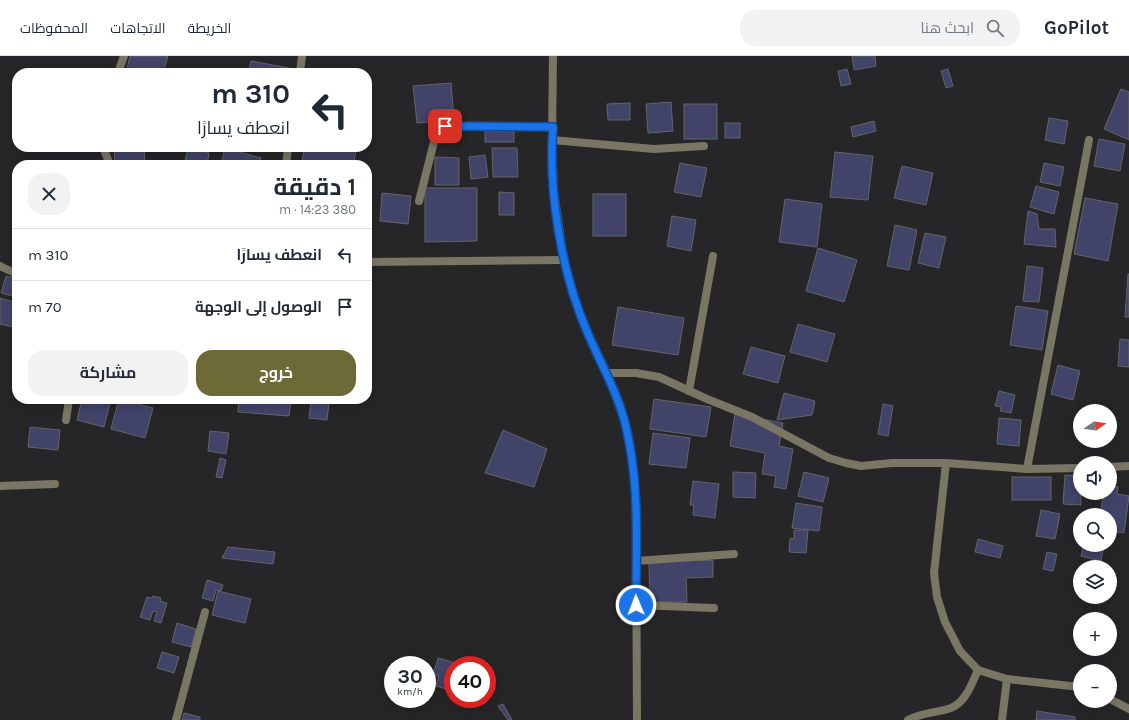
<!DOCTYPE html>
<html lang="ar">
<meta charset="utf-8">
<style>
body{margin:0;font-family:Karla,Cairo,sans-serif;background:#f2f2f3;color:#1f2937;direction:rtl;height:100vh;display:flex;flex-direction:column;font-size:15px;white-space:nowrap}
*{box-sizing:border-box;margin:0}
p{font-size:13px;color:#747a83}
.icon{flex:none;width:22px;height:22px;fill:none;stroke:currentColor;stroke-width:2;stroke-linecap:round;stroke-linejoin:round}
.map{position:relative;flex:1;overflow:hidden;direction:ltr}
.sheet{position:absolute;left:12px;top:104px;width:360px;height:244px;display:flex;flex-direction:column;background:#fff;border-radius:16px;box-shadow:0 2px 10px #0003;direction:rtl}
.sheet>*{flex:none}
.banner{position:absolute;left:12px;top:12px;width:360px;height:84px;border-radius:16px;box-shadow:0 2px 10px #0003;direction:rtl;background:#fff;color:#1f2937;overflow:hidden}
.needle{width:26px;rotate:77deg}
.buttons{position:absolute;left:1073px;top:348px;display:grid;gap:8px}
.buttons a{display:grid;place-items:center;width:44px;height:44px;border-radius:50%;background:#fff;box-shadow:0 2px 10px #0003;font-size:20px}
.speed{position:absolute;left:384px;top:600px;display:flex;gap:8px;font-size:20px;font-weight:700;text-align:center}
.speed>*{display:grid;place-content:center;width:52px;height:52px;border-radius:50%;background:#fff;box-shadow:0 2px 10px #0003;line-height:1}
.speed small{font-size:10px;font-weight:400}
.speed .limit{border:6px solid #d22;background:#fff;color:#111}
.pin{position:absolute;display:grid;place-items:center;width:34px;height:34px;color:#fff;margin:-17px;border-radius:8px;box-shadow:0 2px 6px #0006}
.me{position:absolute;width:44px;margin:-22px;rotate:359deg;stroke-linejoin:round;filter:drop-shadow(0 0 3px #0008)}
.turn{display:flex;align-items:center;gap:14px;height:84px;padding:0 16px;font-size:18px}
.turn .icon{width:52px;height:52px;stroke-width:2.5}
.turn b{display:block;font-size:28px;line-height:34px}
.round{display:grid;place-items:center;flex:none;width:42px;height:42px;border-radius:16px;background:#f2f2f3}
.summary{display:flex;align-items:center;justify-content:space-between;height:68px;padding:0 16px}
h1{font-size:24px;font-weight:700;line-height:30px}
.cta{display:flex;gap:8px;margin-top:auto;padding:8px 16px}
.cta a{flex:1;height:46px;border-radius:16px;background:#6d6a37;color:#fff;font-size:16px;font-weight:700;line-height:46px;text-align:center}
.cta a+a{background:#f2f2f3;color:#1f2937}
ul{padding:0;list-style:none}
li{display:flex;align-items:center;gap:12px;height:52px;padding:0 16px;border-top:1px solid #e0e1e3}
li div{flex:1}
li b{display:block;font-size:15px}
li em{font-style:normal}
header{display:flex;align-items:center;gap:24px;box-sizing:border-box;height:56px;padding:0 20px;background:#fff;border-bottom:1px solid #e0e1e3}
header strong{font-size:19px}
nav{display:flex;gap:22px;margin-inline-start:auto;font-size:14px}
.search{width:280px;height:36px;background:#f2f2f3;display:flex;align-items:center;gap:10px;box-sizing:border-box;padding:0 14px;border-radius:16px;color:#747a83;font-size:15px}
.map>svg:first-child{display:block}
.building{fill:#414369;stroke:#646467}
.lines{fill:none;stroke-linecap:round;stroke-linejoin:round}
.minor{stroke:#797663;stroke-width:8}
.tertiary{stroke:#797663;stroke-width:8}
.route-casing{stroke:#114b97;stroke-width:10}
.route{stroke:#1a73e8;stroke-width:7}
</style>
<header>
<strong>GoPilot</strong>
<div class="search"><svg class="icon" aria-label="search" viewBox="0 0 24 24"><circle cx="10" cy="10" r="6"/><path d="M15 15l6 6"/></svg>ابحث هنا</div>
<nav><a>الخريطة</a><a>الاتجاهات</a><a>المحفوظات</a></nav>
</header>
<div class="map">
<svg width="1129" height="664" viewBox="0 0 1129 664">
<rect width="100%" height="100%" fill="#262629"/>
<g class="building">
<polygon points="130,0 168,0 163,17 126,17"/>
<polygon points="852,0 875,0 876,10 854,14"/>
<polygon points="251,5 289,12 288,17 248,17"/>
<polygon points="847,13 851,28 841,30 838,15"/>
<polygon points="948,13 953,30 946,32 941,15"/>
<polygon points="451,27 454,64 417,67 413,30"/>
<polygon points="1121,33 1129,36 1129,84 1104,73"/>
<polygon points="671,46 673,75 648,77 646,48"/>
<polygon points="630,47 630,64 608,64 607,48"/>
<rect x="684" y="48" width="33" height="35"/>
<polygon points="1049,62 1068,65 1064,88 1045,84"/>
<polygon points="874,65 876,75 853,81 851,71"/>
<rect x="725" y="67" width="15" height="15"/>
<rect x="485" y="75" width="29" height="11"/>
<polygon points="1099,83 1125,88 1120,115 1094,110"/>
<polygon points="114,91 144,91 145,109 115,109"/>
<polygon points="305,91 357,91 353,109 301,109"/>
<polygon points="188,92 209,97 207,109 184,109"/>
<polygon points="225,92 261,102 259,109 221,109"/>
<polygon points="492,92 517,92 518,121 493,121"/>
<polygon points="835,96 873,100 868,144 830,141"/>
<polygon points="485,99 488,121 471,123 469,101"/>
<polygon points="435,101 459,102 459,129 435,129"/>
<polygon points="680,107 707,112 701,141 674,136"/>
<polygon points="1044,107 1064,111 1060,130 1040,126"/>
<polygon points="902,110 933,117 926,149 894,142"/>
<polygon points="1036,130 1059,136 1054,158 1030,151"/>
<polygon points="425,132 477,132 477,185 425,186"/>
<polygon points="499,136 514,137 514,159 499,159"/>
<polygon points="382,137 411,140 408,168 380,165"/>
<rect x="593" y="138" width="33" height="42"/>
<polygon points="1085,142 1118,148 1108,205 1074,198"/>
<polygon points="785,143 822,148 817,191 779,186"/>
<polygon points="1028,155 1037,158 1039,173 1055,173 1056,191 1024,188"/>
<polygon points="672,160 696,164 691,195 667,190"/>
<polygon points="895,169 917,174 909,214 887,210"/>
<polygon points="925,177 946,181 939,212 918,207"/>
<polygon points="818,192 857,204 844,246 806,235"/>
<polygon points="1027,210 1043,212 1039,246 1023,245"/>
<polygon points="1128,218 1129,218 1129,261 1125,261"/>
<polygon points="6,220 17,223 17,241 1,237"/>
<polygon points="0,242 17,247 17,272 0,268"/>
<polygon points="1016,250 1048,255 1042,294 1010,289"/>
<polygon points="618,251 684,262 678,299 612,289"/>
<polygon points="798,268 835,278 827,306 790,296"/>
<polygon points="1120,283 1129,284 1129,311 1118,310"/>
<polygon points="751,291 785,300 778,327 743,318"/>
<polygon points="1058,309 1080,315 1073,344 1051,338"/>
<polygon points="999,335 1015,339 1011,357 1000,355 1001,351 995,350"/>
<polygon points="784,337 815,345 812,359 777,364"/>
<polygon points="82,343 111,343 104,371 77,364"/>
<polygon points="119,343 153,352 145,382 111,373"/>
<polygon points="239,343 291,346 289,360 238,356"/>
<polygon points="654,343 711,351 706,381 650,373"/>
<polygon points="311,345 329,347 327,364 309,362"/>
<polygon points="883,348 893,350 888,380 878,378"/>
<polygon points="735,358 783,367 779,390 793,393 786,433 774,431 776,420 762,418 765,397 730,390"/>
<polygon points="999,362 1021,364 1019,390 997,388"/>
<polygon points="30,371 60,374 58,394 28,391"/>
<polygon points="503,374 547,393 534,431 485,417"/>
<polygon points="210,375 229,377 226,398 208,395"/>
<polygon points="653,377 690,382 686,412 649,408"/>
<polygon points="220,402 226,404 222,422 216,421"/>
<polygon points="733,416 756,417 755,442 733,441"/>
<polygon points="804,416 829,422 823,446 798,440"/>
<polygon points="1065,419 1080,420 1081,449 1063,448"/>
<rect x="1012" y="421" width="39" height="23"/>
<polygon points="693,425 719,428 715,462 693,459 694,449 690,449"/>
<polygon points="1110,429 1118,431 1117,438 1129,440 1124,477 1113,475 1115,463 1110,462 1110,459 1100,459 1104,437 1110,437"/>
<polygon points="796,447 822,451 819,475 792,472"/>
<polygon points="1041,454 1060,458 1055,483 1036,480"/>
<polygon points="794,474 808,474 806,497 789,496 790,482 794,483"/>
<polygon points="978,483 1003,490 1000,502 975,496"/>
<polygon points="1084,489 1104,489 1101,505 1081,500"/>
<polygon points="228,491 275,496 273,508 222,502"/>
<polygon points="1047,496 1057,498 1053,515 1043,513"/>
<polygon points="713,504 713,521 686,522 687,546 650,546 649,506"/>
<polygon points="207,524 223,529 221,535 216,534 213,545 202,542"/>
<polygon points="218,535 251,543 245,567 212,559"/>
<polygon points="153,540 161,542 160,545 167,547 161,567 154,565 157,556 153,555 150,564 140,561 147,541 152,542"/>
<polygon points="177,567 196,573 191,591 172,586"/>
<polygon points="162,596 179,601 174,617 157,612"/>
<polygon points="438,602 463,609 453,609 453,635 436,630 439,620 433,619"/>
<polygon points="503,648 512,664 508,664 498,650"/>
<polygon points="1037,655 1075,661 1075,664 1036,664"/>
<polygon points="184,657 200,661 200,664 182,664"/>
</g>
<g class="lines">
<g class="minor">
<polyline points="118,17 124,0"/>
<polyline points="300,17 302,0"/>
<polyline points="552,84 654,93 704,90"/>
<polyline points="103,91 110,109"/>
<polyline points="286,109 288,91"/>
<polyline points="419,145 436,78 445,70 553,71"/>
<polyline points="367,206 564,204"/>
<polyline points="0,210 17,218"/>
<polyline points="607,317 636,317 659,321 707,343 752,361 829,402 846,407 861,410 892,407 946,407 1027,413 1080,412"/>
<polyline points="689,335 713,200"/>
<polyline points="66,364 69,343"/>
<polyline points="946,407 934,517 937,541 945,566 960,595 978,614 1007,623 1080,631"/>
<polyline points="1110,411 1129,410"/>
<polyline points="1027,413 1089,84"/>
<polyline points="0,430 55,428"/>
<polyline points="636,505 734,498"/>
<polyline points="636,549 714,552"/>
<polyline points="1110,643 1129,653"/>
<polyline points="176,664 205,556"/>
<path d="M908,664C922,656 937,657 951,652C966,646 972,627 978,614"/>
<polyline points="1002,664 1007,623"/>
</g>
<polyline class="tertiary" points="553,0 552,84 554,136 564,204 572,236 586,273 607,317 626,370 634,415 636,456 637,664"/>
</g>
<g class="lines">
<g class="route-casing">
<path id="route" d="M445,70L553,71C548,134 561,214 586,273C599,305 618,336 626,371C640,429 636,490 636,549"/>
</g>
<use href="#route" class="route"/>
</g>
</svg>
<div class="buttons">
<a><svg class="needle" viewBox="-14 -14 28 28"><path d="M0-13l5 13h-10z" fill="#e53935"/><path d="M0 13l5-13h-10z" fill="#747a83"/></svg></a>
<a><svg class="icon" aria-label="sound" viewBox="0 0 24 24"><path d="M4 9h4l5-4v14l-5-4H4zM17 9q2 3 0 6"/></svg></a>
<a><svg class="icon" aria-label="search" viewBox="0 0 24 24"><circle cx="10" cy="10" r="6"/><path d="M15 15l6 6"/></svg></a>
<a><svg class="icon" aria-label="layers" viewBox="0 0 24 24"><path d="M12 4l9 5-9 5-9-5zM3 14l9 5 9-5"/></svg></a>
<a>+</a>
<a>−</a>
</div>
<div class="speed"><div>30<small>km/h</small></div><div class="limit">40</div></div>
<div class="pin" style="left:445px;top:70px;background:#d93025"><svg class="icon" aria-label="arrive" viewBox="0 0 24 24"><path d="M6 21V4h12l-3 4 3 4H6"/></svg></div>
<svg class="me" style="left:636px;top:549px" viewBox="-20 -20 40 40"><circle r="17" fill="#1a73e8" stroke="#fff" stroke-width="3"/><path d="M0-11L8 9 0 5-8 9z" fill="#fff"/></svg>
<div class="banner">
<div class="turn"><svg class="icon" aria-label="left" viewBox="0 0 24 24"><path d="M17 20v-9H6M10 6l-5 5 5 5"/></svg><div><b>310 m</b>انعطف يسارًا</div></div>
</div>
<section class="sheet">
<div class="summary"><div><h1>1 دقيقة</h1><p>380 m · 14:23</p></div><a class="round"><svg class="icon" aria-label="close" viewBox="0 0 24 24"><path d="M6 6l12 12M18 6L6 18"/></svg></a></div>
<ul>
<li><svg class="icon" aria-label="left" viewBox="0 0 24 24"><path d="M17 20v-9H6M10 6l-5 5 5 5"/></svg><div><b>انعطف يسارًا</b></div><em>310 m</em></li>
<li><svg class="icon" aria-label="arrive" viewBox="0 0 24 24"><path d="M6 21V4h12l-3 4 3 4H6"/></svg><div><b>الوصول إلى الوجهة</b></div><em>70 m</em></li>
</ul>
<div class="cta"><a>خروج</a><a>مشاركة</a></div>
</section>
</div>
